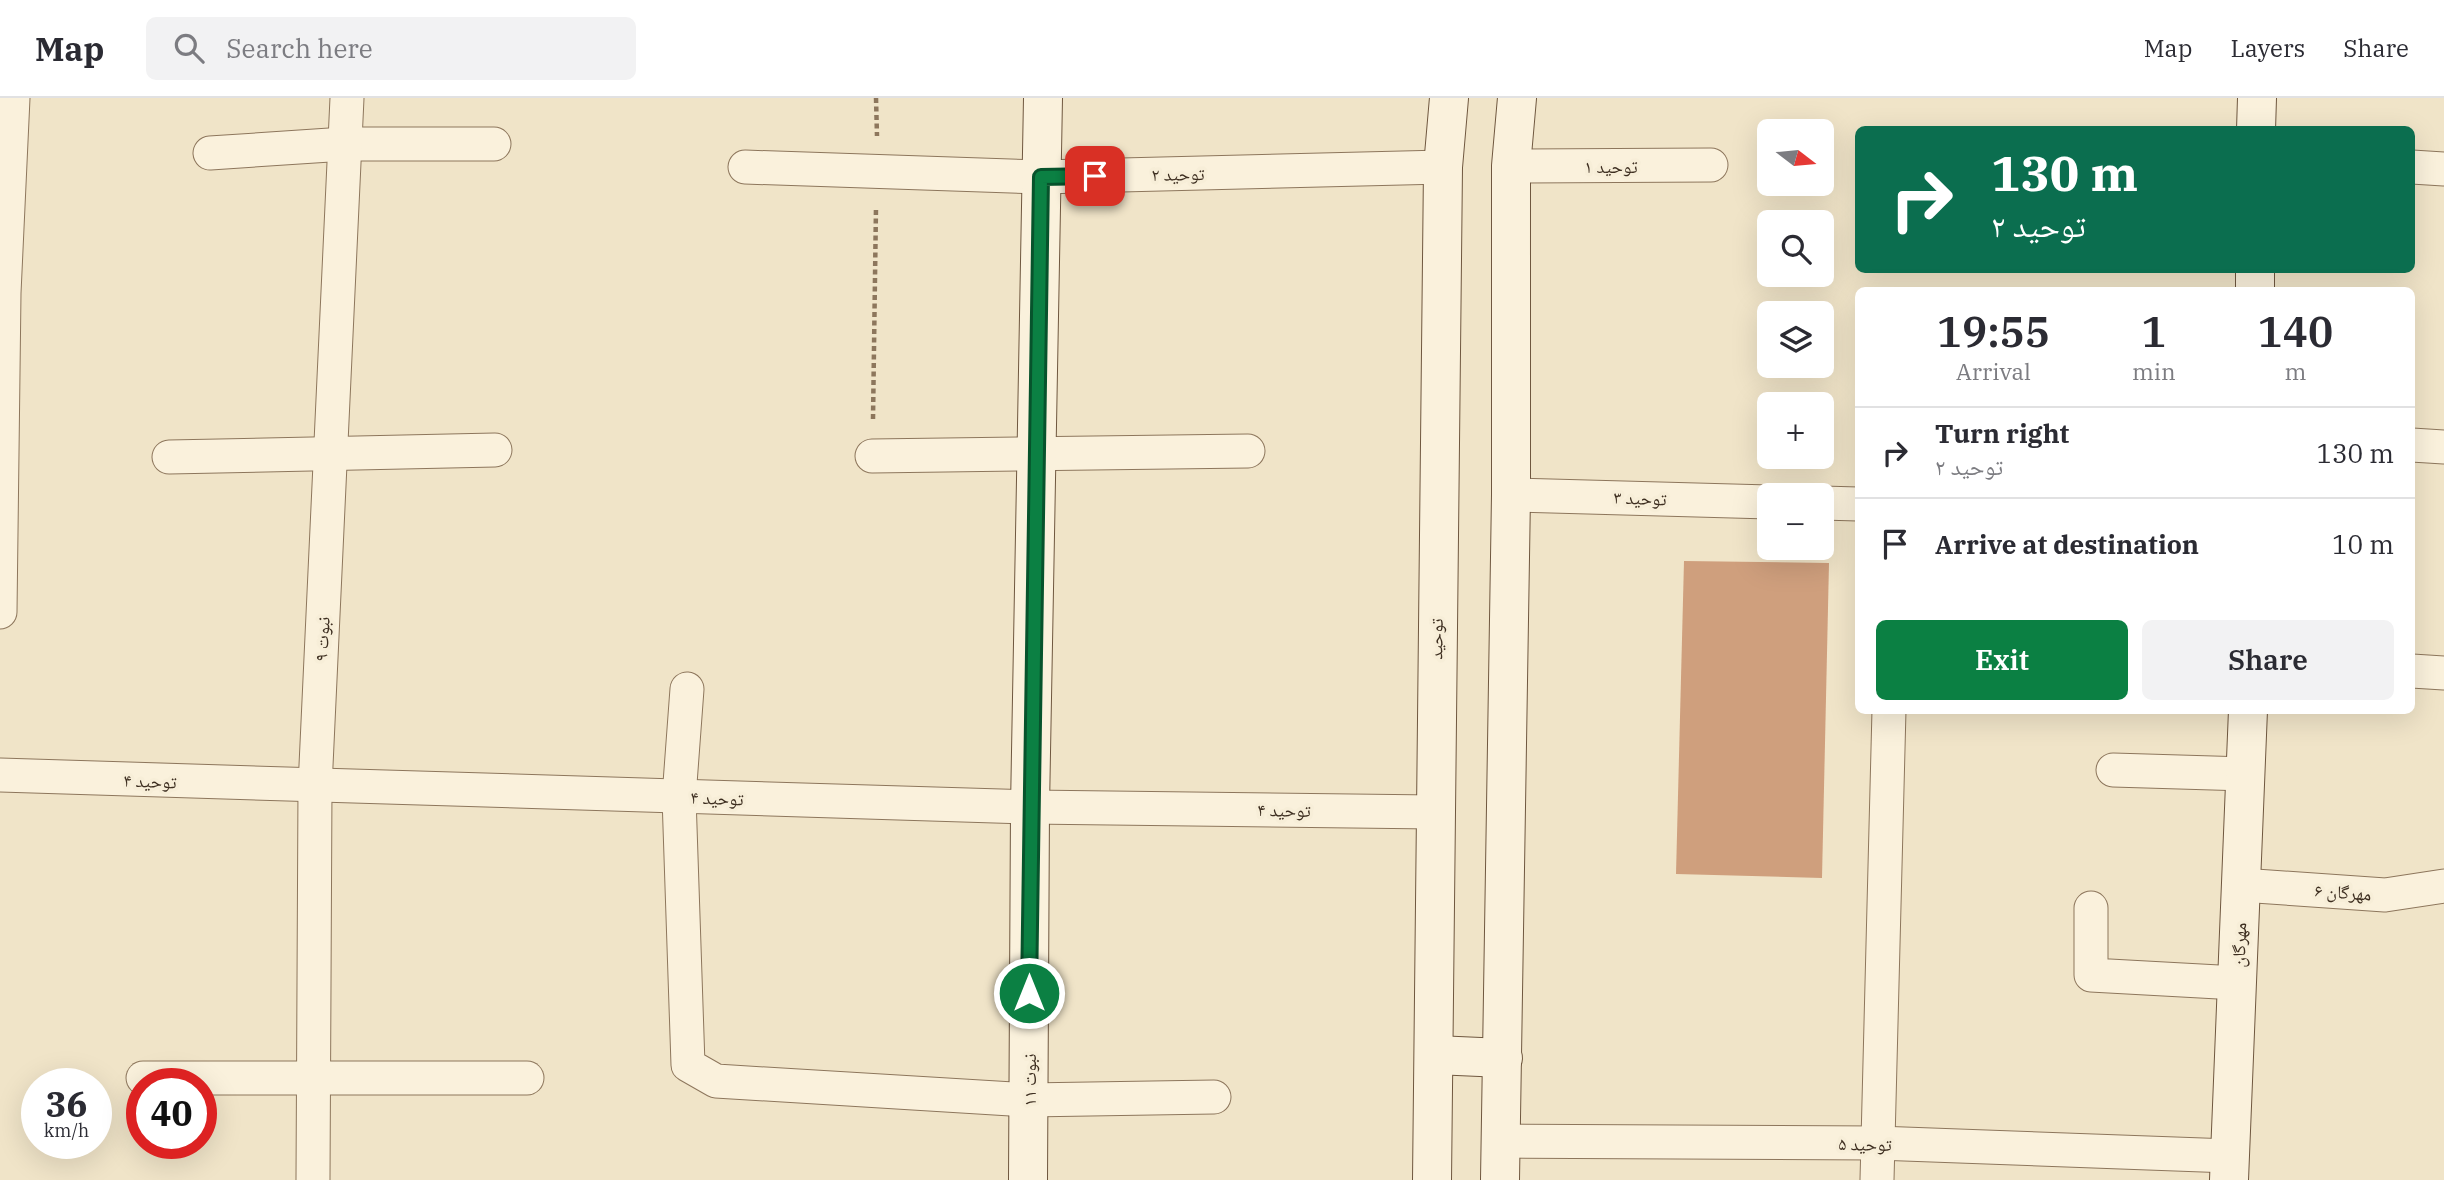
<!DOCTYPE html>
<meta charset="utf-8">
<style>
body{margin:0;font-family:"IBM Plex Serif","Noto Naskh Arabic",serif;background:#f2f2f3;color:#2b2b33;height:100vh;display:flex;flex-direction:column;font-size:26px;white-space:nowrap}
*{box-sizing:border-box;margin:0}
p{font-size:23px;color:#7c7c81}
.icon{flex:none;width:38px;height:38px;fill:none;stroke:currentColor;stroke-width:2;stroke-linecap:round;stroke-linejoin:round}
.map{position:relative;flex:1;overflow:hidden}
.panel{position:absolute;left:1855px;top:189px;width:560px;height:427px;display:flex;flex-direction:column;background:#fff;border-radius:10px;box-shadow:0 7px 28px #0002}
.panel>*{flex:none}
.banner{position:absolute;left:1855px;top:28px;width:560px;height:147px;border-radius:10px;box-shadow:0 7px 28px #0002;background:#0b6e4f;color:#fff;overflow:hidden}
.needle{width:46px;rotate:106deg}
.fabs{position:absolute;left:1757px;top:21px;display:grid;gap:14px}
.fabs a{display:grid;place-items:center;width:77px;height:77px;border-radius:10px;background:#fff;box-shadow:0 7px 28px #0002;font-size:35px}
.speed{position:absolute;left:21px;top:970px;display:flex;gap:14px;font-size:35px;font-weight:700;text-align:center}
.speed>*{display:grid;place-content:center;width:91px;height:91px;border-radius:50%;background:#fff;box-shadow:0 7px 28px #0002;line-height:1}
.speed small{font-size:18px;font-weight:400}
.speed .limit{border:10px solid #d22;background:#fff;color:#111}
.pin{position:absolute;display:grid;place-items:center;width:60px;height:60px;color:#fff;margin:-30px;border-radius:14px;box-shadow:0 4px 10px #0006}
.me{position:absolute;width:77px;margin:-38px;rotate:0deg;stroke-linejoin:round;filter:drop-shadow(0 0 5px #0008)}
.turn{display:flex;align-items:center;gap:24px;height:147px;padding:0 21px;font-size:32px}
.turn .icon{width:91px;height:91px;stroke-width:2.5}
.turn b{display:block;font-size:49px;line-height:60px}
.eta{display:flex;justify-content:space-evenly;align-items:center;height:119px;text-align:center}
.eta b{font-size:42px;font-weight:600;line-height:49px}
.cta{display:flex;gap:14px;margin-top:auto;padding:14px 21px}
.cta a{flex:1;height:80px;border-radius:10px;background:#0b8043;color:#fff;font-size:28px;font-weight:600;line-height:80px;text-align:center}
.cta a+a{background:#f2f2f3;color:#2b2b33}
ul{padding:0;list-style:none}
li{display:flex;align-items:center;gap:21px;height:91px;padding:0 21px;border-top:2px solid #e1e1e2}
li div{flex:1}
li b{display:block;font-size:26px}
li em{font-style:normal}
header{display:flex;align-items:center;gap:42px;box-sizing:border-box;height:98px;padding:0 35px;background:#fff;border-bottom:2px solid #e1e1e2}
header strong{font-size:33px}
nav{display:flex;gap:38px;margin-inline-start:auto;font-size:24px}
.search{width:490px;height:63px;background:#f2f2f3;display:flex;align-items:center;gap:18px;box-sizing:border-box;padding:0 24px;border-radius:10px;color:#7c7c81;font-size:26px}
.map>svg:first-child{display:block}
.building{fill:#cf9f7d}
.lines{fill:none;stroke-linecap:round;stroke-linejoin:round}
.street-casing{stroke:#8d765c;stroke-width:35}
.secondary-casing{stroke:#6f573f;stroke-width:40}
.path{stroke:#8d765c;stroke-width:4.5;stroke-dasharray:5 3.5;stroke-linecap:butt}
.street{stroke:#faf1dc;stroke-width:33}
.secondary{stroke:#faf1dc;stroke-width:38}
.route-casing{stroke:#07532c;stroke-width:18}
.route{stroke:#0b8043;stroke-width:12}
.labels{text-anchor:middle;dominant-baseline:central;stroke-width:7;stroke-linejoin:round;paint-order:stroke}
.street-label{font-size:18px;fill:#3d2e20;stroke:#f7eed8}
</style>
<header>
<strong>Map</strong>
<div class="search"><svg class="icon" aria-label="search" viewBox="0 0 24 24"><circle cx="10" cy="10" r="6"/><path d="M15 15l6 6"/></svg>Search here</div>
<nav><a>Map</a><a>Layers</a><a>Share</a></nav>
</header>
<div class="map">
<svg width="2444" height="1082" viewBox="0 0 2444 1082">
<rect width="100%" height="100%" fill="#f0e4c8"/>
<polygon class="building" points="1684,463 1829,465 1822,780 1676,776"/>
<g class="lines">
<g class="street-casing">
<g id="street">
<polyline points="210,55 345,46 494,46"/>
<polyline points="1511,68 1711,67"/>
<polyline points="745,69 1041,79 1443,69"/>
<polyline points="2412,69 2444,71"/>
<polyline points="2412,347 2444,349"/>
<polyline points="872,358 1248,353"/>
<polyline points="169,359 495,352"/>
<polyline points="1511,397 1769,404"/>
<polyline points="1822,405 1858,406"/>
<polyline points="0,514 4,195 13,0"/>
<polyline points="2412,573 2444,575"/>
<polyline points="687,591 679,699 688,967 716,983 1028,1002 1214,999"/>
<polyline points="2113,672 2246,676"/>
<polyline points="0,677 1030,709 1434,714"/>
<polyline points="2241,787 2385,797 2444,788"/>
<polyline points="2091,810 2091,877 2237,885"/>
<polyline points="143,980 527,980"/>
<polyline points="1500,1043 1877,1045 2230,1058"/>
<polyline points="313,1082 315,689 347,0"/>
<polyline points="1877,1082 1889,612"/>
</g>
</g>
<g class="secondary-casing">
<g id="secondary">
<polyline points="2256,32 2257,0"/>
<polyline points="2255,192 2255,172"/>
<polyline points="1435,957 1503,960"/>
<polyline points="1028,1082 1030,709 1043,0"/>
<polyline points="1432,1082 1443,69 1449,0"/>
<polyline points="1500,1082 1511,397 1511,68 1517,0"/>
<polyline points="2229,1082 2248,612"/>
</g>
</g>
<g class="path">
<polyline points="876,0 877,38"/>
<polyline points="873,321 876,109"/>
</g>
<use href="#street" class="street"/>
<use href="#secondary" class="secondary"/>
</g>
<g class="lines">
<g class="route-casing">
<polyline id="route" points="1029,895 1041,79 1095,78"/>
</g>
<use href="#route" class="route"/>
</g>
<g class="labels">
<g class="street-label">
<text x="1611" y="68">توحید ۱</text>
<text transform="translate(1178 76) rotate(-1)">توحید ۲</text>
<text transform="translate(1640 400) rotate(2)">توحید ۳</text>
<text transform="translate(322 541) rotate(-87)">نبوت ۹</text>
<text transform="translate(1436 541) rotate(-89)">توحید</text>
<text transform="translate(150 683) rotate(2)">توحید ۴</text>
<text transform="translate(717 700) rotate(2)">توحید ۴</text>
<text transform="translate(1284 712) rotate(1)">توحید ۴</text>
<text transform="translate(2343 794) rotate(4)">مهرگان ۶</text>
<text transform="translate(2239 847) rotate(-88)">مهرگان</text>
<text transform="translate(1029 982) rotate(-90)">نبوت ۱۱</text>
<text transform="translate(1865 1046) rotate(1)">توحید ۵</text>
</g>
</g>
</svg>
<div class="fabs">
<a><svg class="needle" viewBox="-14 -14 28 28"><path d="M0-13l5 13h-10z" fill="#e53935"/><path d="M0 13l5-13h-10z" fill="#7c7c81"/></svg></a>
<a><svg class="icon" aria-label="search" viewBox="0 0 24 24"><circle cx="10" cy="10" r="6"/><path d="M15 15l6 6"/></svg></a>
<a><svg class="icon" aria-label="layers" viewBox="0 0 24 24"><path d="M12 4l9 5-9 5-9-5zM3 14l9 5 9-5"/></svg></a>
<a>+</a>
<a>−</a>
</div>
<div class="speed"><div>36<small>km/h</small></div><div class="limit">40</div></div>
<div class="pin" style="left:1095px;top:78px;background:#d93025"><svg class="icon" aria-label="arrive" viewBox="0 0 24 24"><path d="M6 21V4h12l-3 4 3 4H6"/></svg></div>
<svg class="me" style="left:1029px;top:895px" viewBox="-20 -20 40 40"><circle r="17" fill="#0b8043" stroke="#fff" stroke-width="3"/><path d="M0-11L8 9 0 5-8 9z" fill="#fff"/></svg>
<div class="banner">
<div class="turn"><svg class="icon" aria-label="right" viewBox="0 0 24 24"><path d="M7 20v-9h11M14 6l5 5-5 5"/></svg><div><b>130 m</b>توحید ۲</div></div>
</div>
<section class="panel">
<div class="eta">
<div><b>19:55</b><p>Arrival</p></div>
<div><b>1</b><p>min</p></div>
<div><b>140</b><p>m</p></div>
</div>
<ul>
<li><svg class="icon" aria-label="right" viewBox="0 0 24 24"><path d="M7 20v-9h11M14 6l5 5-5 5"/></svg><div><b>Turn right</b><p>توحید ۲</p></div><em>130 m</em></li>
<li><svg class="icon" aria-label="arrive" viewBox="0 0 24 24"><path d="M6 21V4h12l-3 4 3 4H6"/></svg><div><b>Arrive at destination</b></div><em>10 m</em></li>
</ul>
<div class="cta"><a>Exit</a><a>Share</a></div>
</section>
</div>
